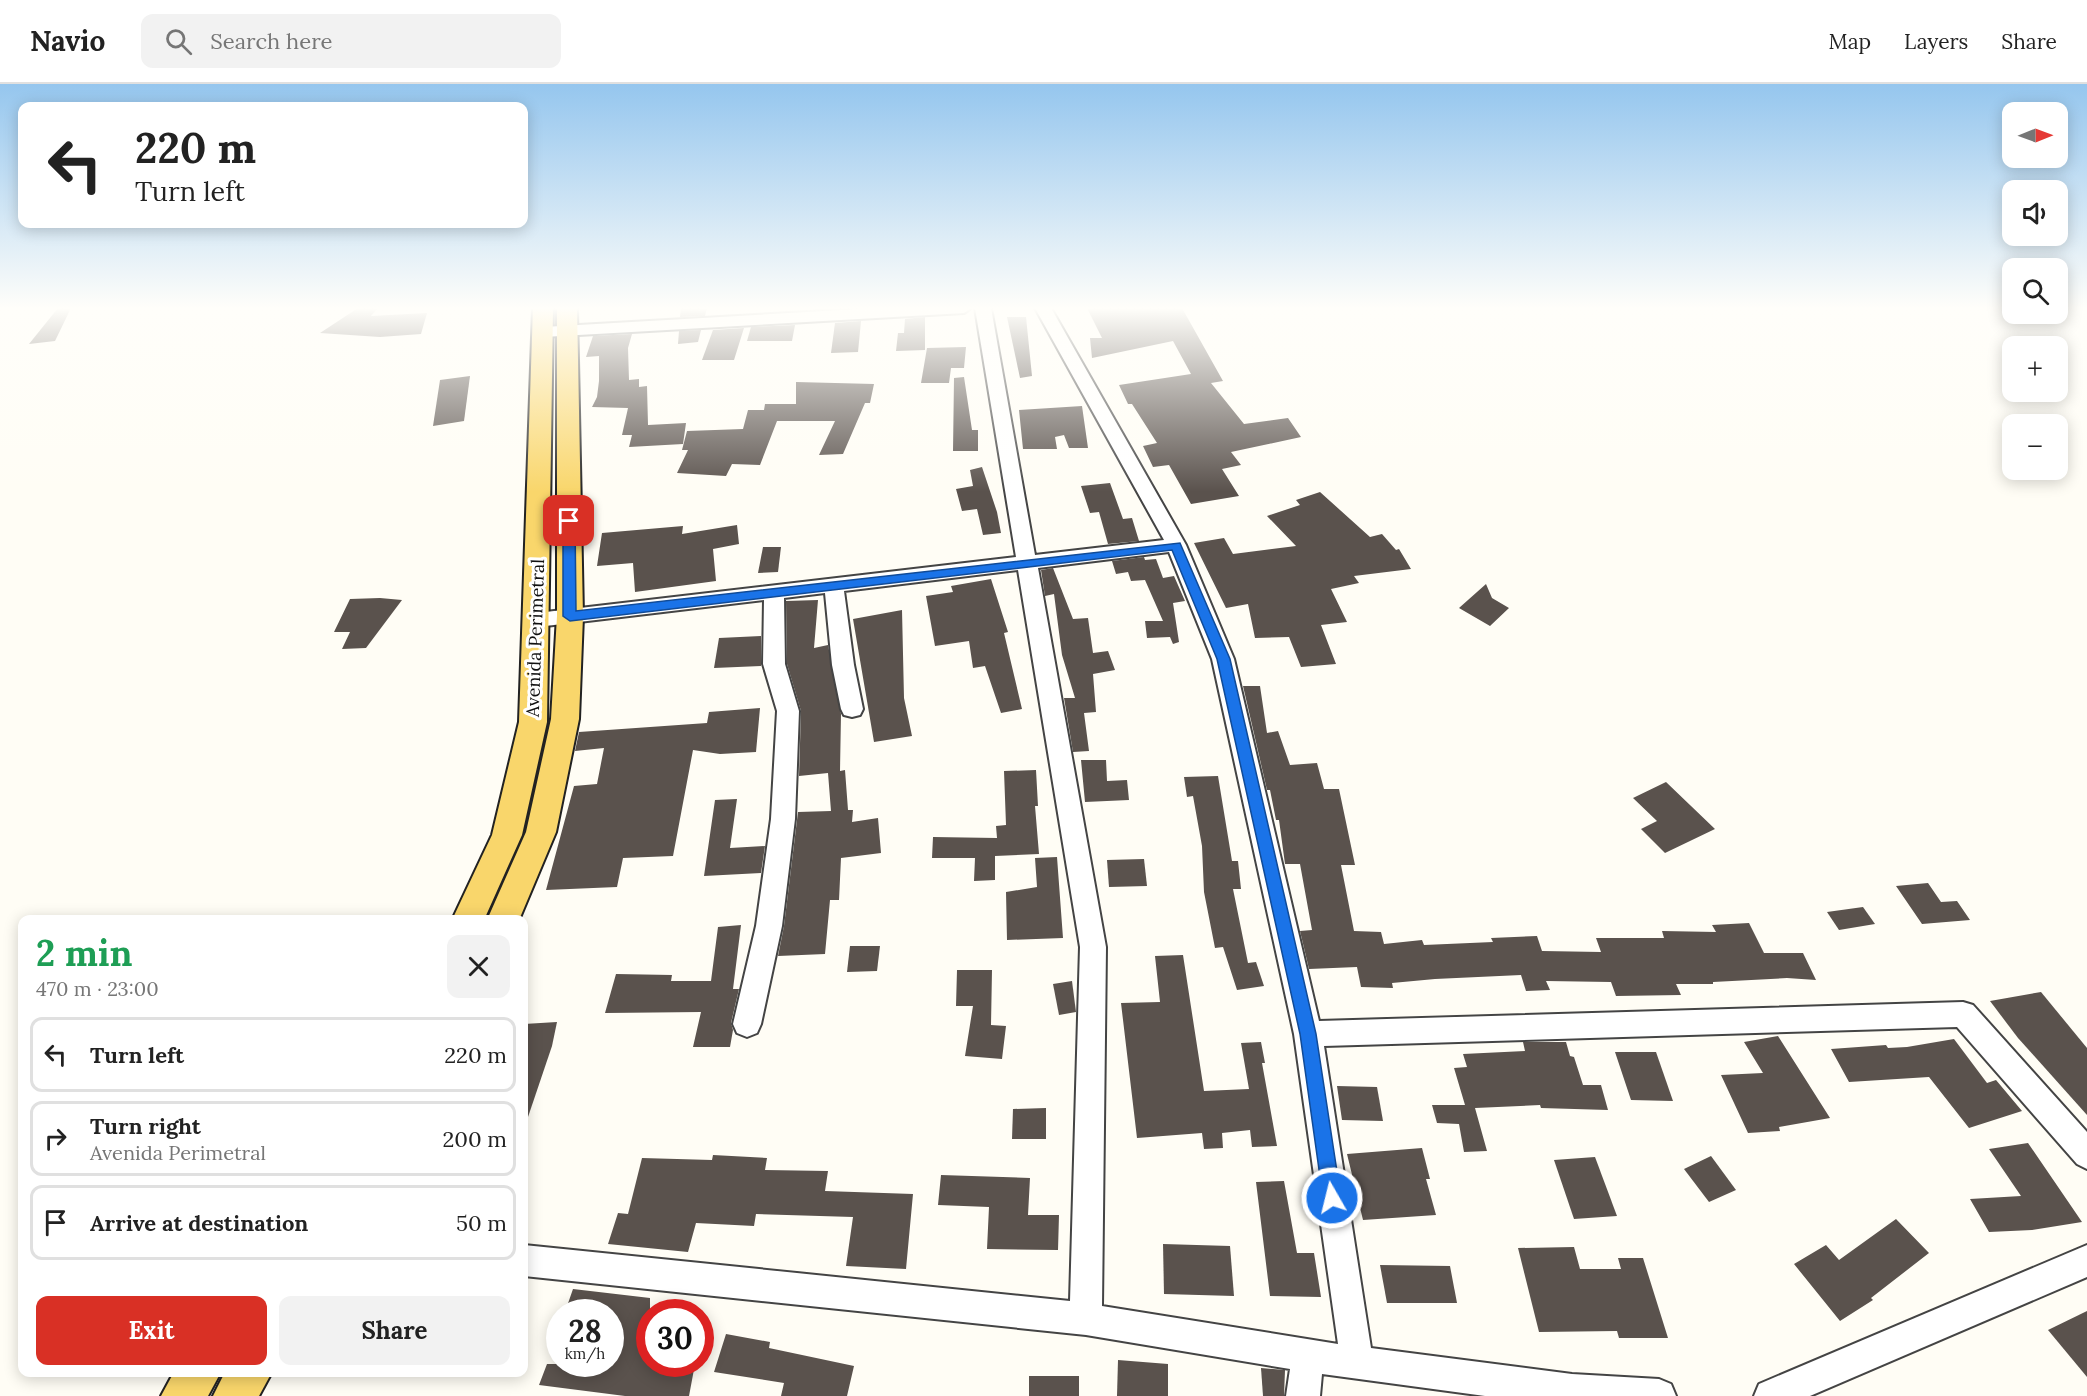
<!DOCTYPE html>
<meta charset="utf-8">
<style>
body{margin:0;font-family:Lora,serif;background:#f2f2f2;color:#222;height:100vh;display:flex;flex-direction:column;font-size:22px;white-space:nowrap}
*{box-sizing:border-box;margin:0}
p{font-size:20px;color:#767676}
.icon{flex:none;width:33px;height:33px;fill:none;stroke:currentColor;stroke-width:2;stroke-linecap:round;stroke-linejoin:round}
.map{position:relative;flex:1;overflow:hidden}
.panel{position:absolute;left:18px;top:831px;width:510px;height:462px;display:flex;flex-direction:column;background:#fff;border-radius:12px;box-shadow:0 3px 15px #0003}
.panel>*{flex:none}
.banner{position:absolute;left:18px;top:18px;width:510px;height:126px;border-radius:12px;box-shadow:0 3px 15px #0003;background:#fff;color:#222;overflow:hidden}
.needle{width:39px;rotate:89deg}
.tools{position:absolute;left:2002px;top:18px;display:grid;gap:12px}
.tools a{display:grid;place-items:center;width:66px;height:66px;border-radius:12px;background:#fff;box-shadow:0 3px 15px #0003;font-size:30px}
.speed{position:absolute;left:546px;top:1215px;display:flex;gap:12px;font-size:30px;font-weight:700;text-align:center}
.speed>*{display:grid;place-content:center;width:78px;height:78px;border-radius:50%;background:#fff;box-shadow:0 3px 15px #0003;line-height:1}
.speed small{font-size:15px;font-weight:400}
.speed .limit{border:9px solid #d22;background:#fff;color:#111}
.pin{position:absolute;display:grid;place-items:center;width:51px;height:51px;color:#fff;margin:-26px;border-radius:12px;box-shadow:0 3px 9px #0006}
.me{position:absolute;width:66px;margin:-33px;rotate:352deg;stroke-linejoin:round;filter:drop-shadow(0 0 4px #0008)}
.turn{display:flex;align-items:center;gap:21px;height:126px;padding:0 18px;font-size:27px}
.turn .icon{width:78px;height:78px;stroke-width:2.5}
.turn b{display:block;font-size:42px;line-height:51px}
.round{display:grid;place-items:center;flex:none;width:63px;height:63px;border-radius:12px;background:#f2f2f2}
.headline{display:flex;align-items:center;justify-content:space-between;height:102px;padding:0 18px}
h1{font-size:36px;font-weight:800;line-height:45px;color:#1e9e55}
.button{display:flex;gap:12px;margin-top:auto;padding:12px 18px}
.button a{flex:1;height:69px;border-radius:12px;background:#d93025;color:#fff;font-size:24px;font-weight:800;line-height:69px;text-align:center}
.button a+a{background:#f2f2f2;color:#222}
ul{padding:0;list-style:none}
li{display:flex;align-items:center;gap:18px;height:75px;margin:0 12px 9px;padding:0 6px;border:3px solid #e0e0e0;border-radius:12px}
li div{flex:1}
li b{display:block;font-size:22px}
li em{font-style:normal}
header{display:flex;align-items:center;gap:36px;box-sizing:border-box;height:84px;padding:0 30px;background:#fff;border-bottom:2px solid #e0e0e0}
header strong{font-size:28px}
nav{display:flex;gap:33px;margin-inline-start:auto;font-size:21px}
.search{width:420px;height:54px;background:#f2f2f2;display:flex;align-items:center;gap:15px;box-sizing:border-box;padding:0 21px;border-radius:12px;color:#767676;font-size:22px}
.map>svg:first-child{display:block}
.building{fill:#5a524d}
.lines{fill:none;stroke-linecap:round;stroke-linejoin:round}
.minor-casing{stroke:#444;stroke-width:4}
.major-casing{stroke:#222;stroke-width:4}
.minor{fill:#fff;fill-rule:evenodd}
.major{fill:#f9d66b;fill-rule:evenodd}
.route{fill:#1a73e8;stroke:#114b97;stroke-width:1.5}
.labels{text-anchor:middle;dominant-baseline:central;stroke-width:6;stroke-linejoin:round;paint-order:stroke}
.street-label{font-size:18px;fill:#111;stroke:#fff}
</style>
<header>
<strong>Navio</strong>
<div class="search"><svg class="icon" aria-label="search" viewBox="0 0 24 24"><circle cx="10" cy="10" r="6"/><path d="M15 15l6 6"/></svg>Search here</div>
<nav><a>Map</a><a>Layers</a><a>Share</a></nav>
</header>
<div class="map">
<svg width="2087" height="1312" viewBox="0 0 2087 1312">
<rect width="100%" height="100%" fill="#fffdf5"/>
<g class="building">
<polygon points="58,224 71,224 55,257 29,260"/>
<polygon points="358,224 378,224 371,232 427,229 421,250 380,253 320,249"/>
<polygon points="681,224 707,224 705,232 680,233"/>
<polygon points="1087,224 1182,224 1223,297 1211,299 1244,340 1288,334 1301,353 1231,368 1241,381 1222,385 1239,412 1191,420 1169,381 1153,383 1143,362 1157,359 1132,320 1128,320 1119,301 1191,290 1173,257 1092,274 1090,254 1102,254"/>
<polygon points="925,233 925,266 896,267 898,249 904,249 905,235"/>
<polygon points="1007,233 1026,233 1032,292 1020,294"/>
<polygon points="861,237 858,268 831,269 835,239"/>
<polygon points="795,241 792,257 747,257 751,243"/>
<polygon points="744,244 734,276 702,276 713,246"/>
<polygon points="701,246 698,258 678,260 679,247"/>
<polygon points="632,250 628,264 629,296 639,295 639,303 647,302 648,341 686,339 683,360 629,363 632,351 622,351 628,324 592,323 597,313 599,297 599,272 586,273 593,252"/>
<polygon points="966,263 964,284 951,284 949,299 921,299 927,264"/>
<polygon points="470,292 464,337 433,342 440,296"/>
<polygon points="964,293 972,346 978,346 978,367 953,367 954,294"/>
<polygon points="796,298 874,300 870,319 865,319 843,370 819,371 835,337 777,337 760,381 732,380 726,392 677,389 688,366 682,366 687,347 743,345 748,326 764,326 765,320 796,320"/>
<polygon points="1082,322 1088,364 1069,364 1064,351 1055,353 1057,365 1023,365 1019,326"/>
<polygon points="982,383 997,428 1001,449 983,451 977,425 962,427 956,405 973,402 970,386"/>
<polygon points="1110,399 1123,435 1132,434 1139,457 1108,460 1099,428 1090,429 1081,402"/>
<polygon points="1320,408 1370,453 1382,450 1396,466 1399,465 1411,485 1354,492 1359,499 1331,505 1347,538 1321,541 1336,580 1301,583 1289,553 1255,554 1248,520 1226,524 1194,459 1224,454 1233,470 1296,462 1267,432 1300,421 1296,416"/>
<polygon points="737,441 739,460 713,465 716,497 635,508 633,479 597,482 602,449 683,442 682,450"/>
<polygon points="763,463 781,463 778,488 758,489"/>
<polygon points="1144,473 1145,476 1156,475 1163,494 1174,492 1185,517 1173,519 1179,558 1173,560 1170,553 1147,554 1145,537 1163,537 1145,496 1131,497 1128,488 1116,490 1112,477"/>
<polygon points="1053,484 1073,535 1088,534 1093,569 1108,567 1115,586 1093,590 1096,628 1084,629 1089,667 1073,668 1064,614 1075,614 1062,571 1054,510 1045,512 1041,486"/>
<polygon points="991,495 1008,548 1004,549 1022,625 1001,629 985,582 973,584 969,557 935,562 926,512 953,508 951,502"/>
<polygon points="1486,500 1492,514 1509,524 1490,542 1459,524"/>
<polygon points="380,514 402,516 366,564 342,565 350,548 334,548 350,515"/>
<polygon points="818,516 814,564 828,561 841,630 840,687 845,686 848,726 853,726 852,738 878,734 881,769 841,774 839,816 830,816 825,870 778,872 784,842 798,728 831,727 828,689 799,692 801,627 787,580 786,517"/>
<polygon points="902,526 904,614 912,652 874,658 853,535"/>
<polygon points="761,552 761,582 714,584 719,554"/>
<polygon points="1243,602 1260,602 1267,649 1278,647 1290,681 1317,679 1324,705 1339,705 1355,781 1341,781 1354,847 1381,848 1384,860 1422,856 1424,861 1493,858 1491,854 1537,852 1542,867 1601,868 1596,854 1664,854 1662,847 1716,848 1712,841 1749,839 1764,869 1803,869 1816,896 1787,894 1713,898 1713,900 1676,900 1681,911 1616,912 1611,898 1546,897 1550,906 1526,907 1521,891 1435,895 1392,899 1393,904 1361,903 1357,883 1309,885 1300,847 1312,846 1300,780 1285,780 1279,736 1276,736 1270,706 1267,706"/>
<polygon points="760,624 756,668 720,670 693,666 673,772 623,774 617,803 546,806 574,702 597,700 604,664 575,667 579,648 707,639 709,628"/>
<polygon points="1081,676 1106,676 1107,697 1127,696 1129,716 1085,718"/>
<polygon points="1036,686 1038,722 1035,722 1039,770 995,772 995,796 974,797 975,774 932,774 933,753 997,754 996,742 1006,741 1004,687"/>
<polygon points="1218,692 1232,777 1238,777 1241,805 1233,805 1248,879 1256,878 1264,902 1237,906 1223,863 1215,864 1204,808 1202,762 1193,712 1187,713 1184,693"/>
<polygon points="1666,698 1715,745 1665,769 1641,745 1657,737 1633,714"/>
<polygon points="737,715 730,764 765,762 761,789 704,792 715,716"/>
<polygon points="1057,773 1063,854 1007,856 1006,808 1037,803 1035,774"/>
<polygon points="1144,775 1147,802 1109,803 1107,776"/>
<polygon points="1928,799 1941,818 1957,817 1970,836 1922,840 1896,802"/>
<polygon points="1863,823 1875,840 1839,846 1827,828"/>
<polygon points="741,841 733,905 739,905 731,939 733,946 730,963 693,963 701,928 605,929 616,890 672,891 671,897 711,897 718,843"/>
<polygon points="850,862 880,862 877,887 847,888"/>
<polygon points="1183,871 1204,1007 1249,1005 1241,959 1261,958 1265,979 1262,979 1277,1062 1252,1063 1250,1046 1222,1049 1223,1064 1204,1065 1202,1049 1137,1054 1121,919 1160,918 1155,872"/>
<polygon points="957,886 992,886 991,941 1006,942 1002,975 965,972 973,922 956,922"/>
<polygon points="1072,897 1076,928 1059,931 1053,900"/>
<polygon points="2041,908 2087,964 2087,1031 2018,954 1990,917"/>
<polygon points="557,938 552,962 528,1033 524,1032 524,940"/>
<polygon points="1778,952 1830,1034 1779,1043 1780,1047 1748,1049 1721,991 1763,989 1744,958"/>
<polygon points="1954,955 1987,999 1996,996 2022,1027 1969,1044 1929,993 1849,998 1831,965 1886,961 1888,964 1907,963"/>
<polygon points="1523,958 1566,958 1570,972 1574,973 1583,1001 1601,1001 1608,1026 1541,1024 1540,1021 1475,1024 1487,1067 1464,1068 1459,1040 1437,1039 1432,1021 1465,1021 1454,984 1467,983 1463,970 1525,967"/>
<polygon points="1615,968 1656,968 1673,1017 1631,1016"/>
<polygon points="1337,1002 1377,1003 1383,1037 1342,1036"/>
<polygon points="1046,1024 1046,1055 1012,1055 1013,1025"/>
<polygon points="2028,1059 2082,1138 2032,1146 1989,1148 1970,1115 2021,1112 1989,1065"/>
<polygon points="1422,1064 1430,1095 1426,1095 1436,1131 1363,1136 1347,1070"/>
<polygon points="713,1071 767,1074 765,1086 828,1087 825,1107 913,1110 906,1185 846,1182 853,1133 756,1130 754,1142 696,1139 688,1168 608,1160 618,1129 628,1130 642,1074 712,1076"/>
<polygon points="1711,1072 1736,1106 1709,1118 1684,1085"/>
<polygon points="1595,1073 1617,1132 1574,1135 1554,1076"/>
<polygon points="941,1091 1030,1094 1028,1131 1059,1131 1058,1166 987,1165 989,1123 938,1121"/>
<polygon points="1284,1097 1297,1169 1314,1169 1321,1213 1270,1212 1256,1098"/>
<polygon points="1896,1135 1929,1169 1871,1214 1873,1216 1840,1237 1794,1180 1826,1161 1839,1176"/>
<polygon points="1163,1160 1230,1162 1234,1212 1164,1210"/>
<polygon points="1574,1163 1580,1185 1621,1185 1618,1174 1643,1174 1668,1254 1619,1254 1617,1247 1539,1248 1518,1164"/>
<polygon points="1380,1181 1450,1182 1457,1219 1387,1219"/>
<polygon points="573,1205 650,1214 650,1280 695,1280 689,1312 625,1312 539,1301 547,1280 610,1280 610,1228 565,1228"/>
<polygon points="2087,1227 2087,1293 2048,1246"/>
<polygon points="726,1250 770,1258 769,1264 854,1282 847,1312 781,1312 784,1299 714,1288"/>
<polygon points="1118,1276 1168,1280 1168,1312 1117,1312"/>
<polygon points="1261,1284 1285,1286 1284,1312 1263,1312"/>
<rect x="1029" y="1292" width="50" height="20"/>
</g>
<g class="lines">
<g class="minor-casing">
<g id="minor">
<polygon points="876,224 971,224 964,229 543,253 535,248 543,243"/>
<path d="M975,224H991L1035,471L1164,456L1035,224H1051L1186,461L1234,575L1319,937L1963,918L1973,921L2087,1048V1085L2077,1080L1957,943L1324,962L1371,1264L1572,1290L1659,1295L1671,1300L1676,1312H1485L1322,1290L1320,1312H1286L1290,1285L1086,1251L524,1192V1161L1070,1217L1080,863L1018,486L844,507L854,581L863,625L860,631L852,633L844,631L841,625L832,581L825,509L784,514L785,580L799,627L795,735L782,842L761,940L757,949L747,953L737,949L733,940L756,842L771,735L777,627L763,580L764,516L537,543L530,541L527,536L530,531L537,529L1016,473ZM1169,468L1212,575L1294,950L1338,1260L1102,1222L1106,863L1038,484Z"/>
<polygon points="2087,1161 2087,1193 1810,1312 1754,1312 1759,1300"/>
</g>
</g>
<g class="major-casing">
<g id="major">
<polygon points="533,224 553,224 547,638 522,751 484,836 452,836 492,751 519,638"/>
<polygon points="557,224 577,224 583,532 579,635 556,748 519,836 487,836 526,748 551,635 557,532"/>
<polygon points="174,1288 221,1288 208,1312 161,1312"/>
<polygon points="225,1288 272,1288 259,1312 213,1312"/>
</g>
</g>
<use href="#minor" class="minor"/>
<use href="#major" class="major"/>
</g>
<linearGradient id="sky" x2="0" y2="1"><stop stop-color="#95c6ee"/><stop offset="0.55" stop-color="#fffefa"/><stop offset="1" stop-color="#fffefa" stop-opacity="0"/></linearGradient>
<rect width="2087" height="408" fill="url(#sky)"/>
<polygon class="route" points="569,433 575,437 576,527 1180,459 1230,575 1316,950 1341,1114 1339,1121 1332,1124 1326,1121 1323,1114 1300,950 1217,575 1172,466 570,537 563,532 563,437"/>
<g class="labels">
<g class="street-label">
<text transform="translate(535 554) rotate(-88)">Avenida Perimetral</text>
</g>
</g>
</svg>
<div class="tools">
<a><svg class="needle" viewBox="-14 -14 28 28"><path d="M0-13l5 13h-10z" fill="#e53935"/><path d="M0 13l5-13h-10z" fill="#767676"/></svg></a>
<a><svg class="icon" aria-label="sound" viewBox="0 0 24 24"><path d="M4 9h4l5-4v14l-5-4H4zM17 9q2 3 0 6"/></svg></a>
<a><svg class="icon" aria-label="search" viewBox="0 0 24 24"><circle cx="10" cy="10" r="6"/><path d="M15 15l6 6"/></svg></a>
<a>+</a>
<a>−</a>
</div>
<div class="speed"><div>28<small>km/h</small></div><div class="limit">30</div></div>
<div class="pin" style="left:569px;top:437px;background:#d93025"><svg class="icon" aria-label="arrive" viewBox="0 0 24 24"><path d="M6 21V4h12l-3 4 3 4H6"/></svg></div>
<svg class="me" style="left:1332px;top:1114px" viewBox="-20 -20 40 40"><circle r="17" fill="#1a73e8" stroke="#fff" stroke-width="3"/><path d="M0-11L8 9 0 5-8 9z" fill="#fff"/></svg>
<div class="banner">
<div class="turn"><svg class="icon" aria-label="left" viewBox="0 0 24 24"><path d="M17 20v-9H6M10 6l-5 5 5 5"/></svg><div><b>220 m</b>Turn left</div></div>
</div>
<section class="panel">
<div class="headline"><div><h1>2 min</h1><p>470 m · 23:00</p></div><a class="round"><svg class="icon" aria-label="close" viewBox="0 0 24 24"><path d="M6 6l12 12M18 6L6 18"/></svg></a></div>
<ul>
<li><svg class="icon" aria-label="left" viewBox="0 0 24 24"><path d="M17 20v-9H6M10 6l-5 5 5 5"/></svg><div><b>Turn left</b></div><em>220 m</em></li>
<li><svg class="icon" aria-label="right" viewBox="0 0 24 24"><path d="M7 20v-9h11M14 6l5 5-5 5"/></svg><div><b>Turn right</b><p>Avenida Perimetral</p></div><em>200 m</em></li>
<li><svg class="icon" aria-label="arrive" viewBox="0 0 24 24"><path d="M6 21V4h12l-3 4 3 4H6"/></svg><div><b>Arrive at destination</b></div><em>50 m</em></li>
</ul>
<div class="button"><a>Exit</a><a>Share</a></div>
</section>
</div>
